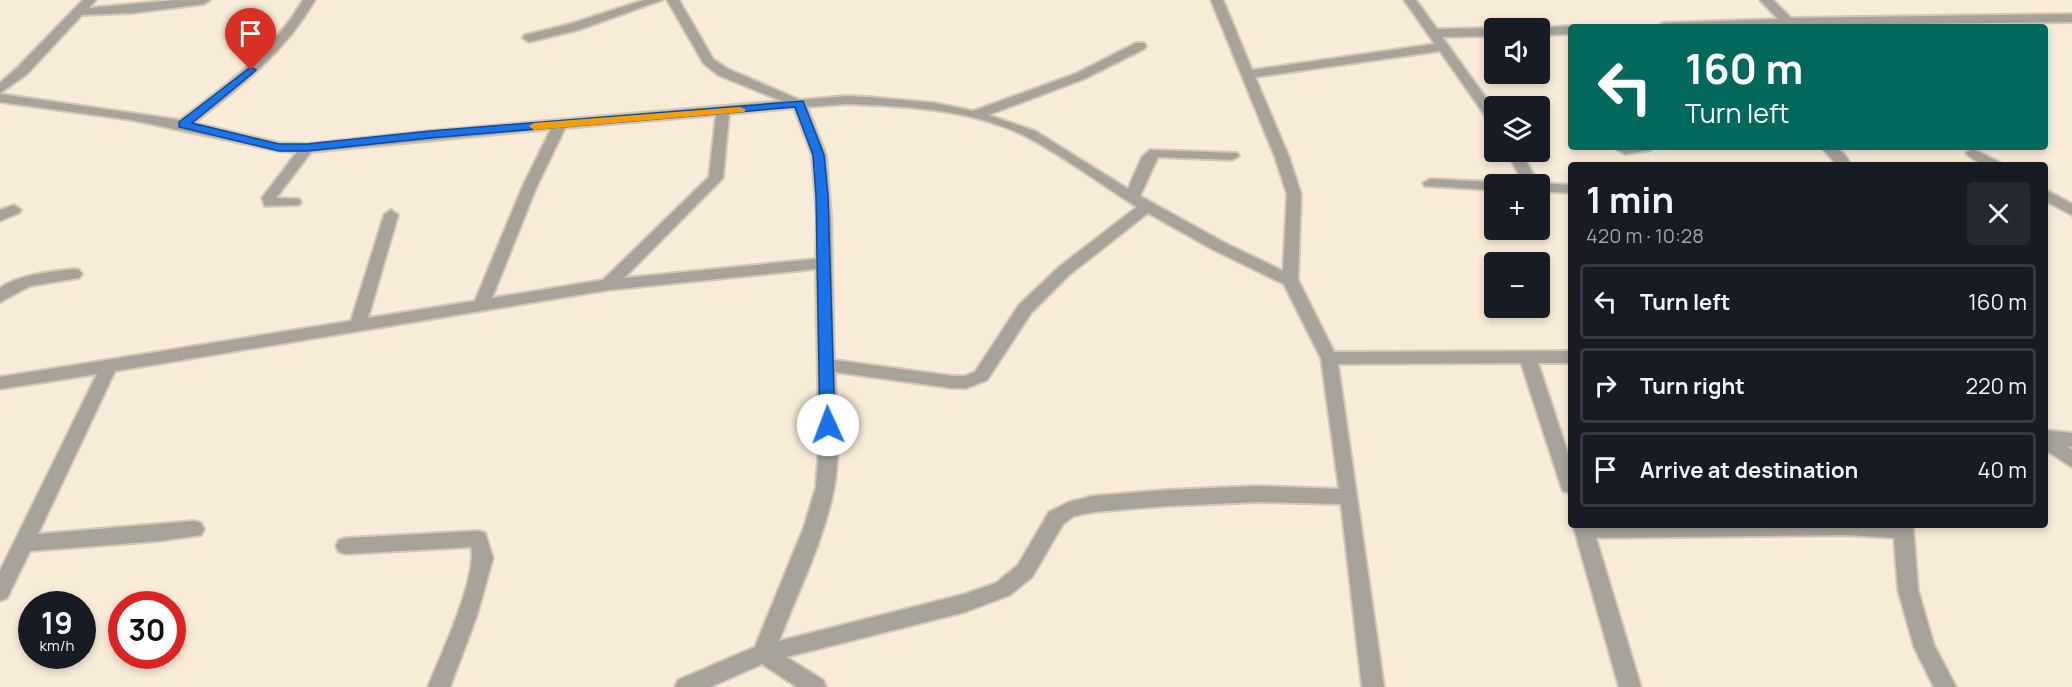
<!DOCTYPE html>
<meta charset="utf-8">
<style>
body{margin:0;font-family:Manrope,sans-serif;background:#242831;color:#f1f3f6;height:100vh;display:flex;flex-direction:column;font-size:22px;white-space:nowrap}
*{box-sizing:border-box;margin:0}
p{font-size:20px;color:#9ea1a6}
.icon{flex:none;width:33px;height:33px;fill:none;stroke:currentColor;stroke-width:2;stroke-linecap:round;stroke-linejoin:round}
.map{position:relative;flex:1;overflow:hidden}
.drawer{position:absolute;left:1568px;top:162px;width:480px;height:366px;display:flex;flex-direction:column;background:#171b24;border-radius:6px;box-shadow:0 3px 9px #0003}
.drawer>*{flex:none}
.banner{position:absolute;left:1568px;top:24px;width:480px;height:126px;border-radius:6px;box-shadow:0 3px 9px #0003;background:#00695c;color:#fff;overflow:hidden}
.controls{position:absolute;left:1484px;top:18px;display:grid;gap:12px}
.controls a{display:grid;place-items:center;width:66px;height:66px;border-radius:6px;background:#171b24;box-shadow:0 3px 9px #0003;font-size:30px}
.speed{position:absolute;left:18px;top:591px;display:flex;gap:12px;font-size:30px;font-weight:700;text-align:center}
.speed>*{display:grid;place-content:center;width:78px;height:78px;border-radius:50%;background:#171b24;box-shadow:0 3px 9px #0003;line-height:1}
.speed small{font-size:15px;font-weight:400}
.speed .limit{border:9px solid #d22;background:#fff;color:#111}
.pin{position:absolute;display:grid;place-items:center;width:51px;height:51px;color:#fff;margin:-62px -26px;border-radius:50% 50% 50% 0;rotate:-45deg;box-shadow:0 0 6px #0007}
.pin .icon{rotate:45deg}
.me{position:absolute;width:66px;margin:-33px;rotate:358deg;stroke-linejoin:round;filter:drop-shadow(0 0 4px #0008)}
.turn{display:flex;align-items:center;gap:21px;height:126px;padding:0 18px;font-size:27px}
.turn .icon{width:78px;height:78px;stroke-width:2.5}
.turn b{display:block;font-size:42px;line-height:51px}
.round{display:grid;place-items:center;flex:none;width:63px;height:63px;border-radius:6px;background:#242831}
.overview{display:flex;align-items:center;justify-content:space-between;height:102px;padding:0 18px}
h1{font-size:36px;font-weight:700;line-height:45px}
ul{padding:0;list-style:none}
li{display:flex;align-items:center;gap:18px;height:75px;margin:0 12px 9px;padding:0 6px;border:3px solid #363941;border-radius:6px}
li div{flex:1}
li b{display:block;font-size:22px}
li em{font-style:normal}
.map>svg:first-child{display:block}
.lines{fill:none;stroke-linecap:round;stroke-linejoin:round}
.minor-casing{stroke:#d3c8b6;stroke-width:4}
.minor{fill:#a7a39b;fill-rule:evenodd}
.route{fill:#1a73e8;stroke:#114b97;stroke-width:1.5}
.slow{fill:#f59e0b}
</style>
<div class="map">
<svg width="2072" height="687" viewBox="0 0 2072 687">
<rect width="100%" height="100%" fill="#f8ecd8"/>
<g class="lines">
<g class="minor-casing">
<g id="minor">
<polygon points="83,0 96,0 89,8 176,0 210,0 204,4 133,13 82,15 27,74 0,93 0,83 17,68"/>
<path d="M303,0H315C285,52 240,87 194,123L279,143L307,144L430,131L782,101L718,75L704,64L667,0H679L713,59L728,69L800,100L846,96L868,97L935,103L973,111L1075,74L1136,43H1144L1146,46L1144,49L1084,79L988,115L1035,131L1128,189L1142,157L1150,150L1237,153L1239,156L1232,160L1158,157L1140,196L1223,242L1283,271L1287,194L1275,157L1211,0H1223L1252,70L1435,44L1404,0H1416L1437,29L1494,28H1495L1494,36L1442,37L1494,109V122L1489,121L1440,51L1255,77L1289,157L1301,194L1298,280L1334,352L1570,351V363H1538L1570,460V493L1563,491L1561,486L1521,363L1338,364L1384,687H1362L1341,504L1259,502L1166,506L1093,512L1074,516L1063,524L1032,577L1010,595L965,612L786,657L823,680L826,687H797L762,664L710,687H675L678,680L755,647L804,527L816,487L819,445L816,269L608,290L115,371L38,534L194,521L201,523L204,529L201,535L159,541L30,551L7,598L0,601V571L97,374L0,389V377L351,321L384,215L391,210L398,215L368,318L475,301L522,188L551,129L311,152L276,198L299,199L301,202L299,205L265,206L262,198L297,152L279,151L132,120L0,102V94L180,120C227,85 273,51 303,0ZM846,104C905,106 971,109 1025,136C1064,156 1100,184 1137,207L1059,267L1019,305L975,372L965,376H952L834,360L831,217L826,155L807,107ZM794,108L812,155L817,217L816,259L624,278L723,178L729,114ZM716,115L709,177L603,280L492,298L536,188L565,128ZM1148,213L1212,249L1284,284L1321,358L1339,489L1259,486L1166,490L1093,496L1069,502L1049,512L1018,565L996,583L965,594L779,641C798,591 824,541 834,488C841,451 836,410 835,372L952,388H967L987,380L1031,313L1069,275Z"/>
<polygon points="644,0 662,0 578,30 529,42 523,38 525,35 570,24"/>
<polygon points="1760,0 1773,0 1791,18 2072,14 2072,22 1657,27 1663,23 1778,19"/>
<polygon points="1570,26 1573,27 1570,27 1570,34 1539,35 1539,28 1535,28"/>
<polygon points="1620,147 1653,147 1651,150 1625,154 1618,150"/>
<path d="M1821,147C1838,147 1843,150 1851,165H1837Z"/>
<path d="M1973,149L1999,162L2001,165C1987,165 1976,164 1966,153Z"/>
<polygon points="1507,152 1521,152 1538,183 1570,185 1570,193 1539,191 1539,184 1524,184"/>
<polygon points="1430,179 1494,182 1500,184 1494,184 1494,190 1425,186 1423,183"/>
<polygon points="2044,189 2072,204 2072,215 2044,200"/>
<polygon points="14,205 21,210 19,213 0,221 0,210"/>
<path d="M74,269L79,270L82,274L79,278L30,286L0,302V288C21,274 49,272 74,269Z"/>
<polygon points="2044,430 2072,433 2072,447 2067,446 2072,450 2072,467 2044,449"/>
<polygon points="1573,525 1913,525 1918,590 1934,645 1956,687 1934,687 1914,647 1898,590 1894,538 1848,535 1596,538 1641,687 1619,687"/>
<path d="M478,531L485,533L493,558L477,615L450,687H428C440,657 478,577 471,547L346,554L339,552L336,546L339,540L346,538Z"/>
</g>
</g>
<use href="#minor" class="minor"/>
</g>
<polygon class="route" points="251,67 256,70 254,72 192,123 279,144 307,144 430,131 803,101 824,155 828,196 835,425 833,429 822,429 820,425 816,196 813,155 795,107 430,138 307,151 279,151 179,127 179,122"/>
<polygon class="slow" points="740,107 746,110 744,112 534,130 529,126 534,123"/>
</svg>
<div class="controls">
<a><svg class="icon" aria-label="sound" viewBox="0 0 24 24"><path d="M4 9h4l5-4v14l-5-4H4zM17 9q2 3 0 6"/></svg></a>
<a><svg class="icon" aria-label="layers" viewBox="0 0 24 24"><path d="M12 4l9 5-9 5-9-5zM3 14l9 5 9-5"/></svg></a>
<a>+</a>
<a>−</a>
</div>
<div class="speed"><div>19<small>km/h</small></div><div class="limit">30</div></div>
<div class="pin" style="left:251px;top:70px;background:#d93025"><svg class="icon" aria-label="arrive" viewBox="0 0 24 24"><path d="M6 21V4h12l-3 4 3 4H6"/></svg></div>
<svg class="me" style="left:828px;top:425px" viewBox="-20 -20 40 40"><circle r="19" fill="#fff"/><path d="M0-13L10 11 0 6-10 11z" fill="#1a73e8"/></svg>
<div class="banner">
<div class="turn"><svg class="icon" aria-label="left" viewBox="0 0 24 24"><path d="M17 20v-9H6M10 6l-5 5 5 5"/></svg><div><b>160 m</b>Turn left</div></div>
</div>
<section class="drawer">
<div class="overview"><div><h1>1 min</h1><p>420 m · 10:28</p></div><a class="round"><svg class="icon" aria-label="close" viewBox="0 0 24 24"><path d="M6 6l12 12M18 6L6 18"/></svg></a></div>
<ul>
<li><svg class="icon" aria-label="left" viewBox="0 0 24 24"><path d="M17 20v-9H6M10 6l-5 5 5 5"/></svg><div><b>Turn left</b></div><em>160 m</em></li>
<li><svg class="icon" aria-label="right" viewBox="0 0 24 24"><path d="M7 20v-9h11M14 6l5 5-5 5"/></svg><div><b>Turn right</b></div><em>220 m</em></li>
<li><svg class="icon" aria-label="arrive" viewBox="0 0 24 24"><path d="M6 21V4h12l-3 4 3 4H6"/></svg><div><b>Arrive at destination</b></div><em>40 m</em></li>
</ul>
</section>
</div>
